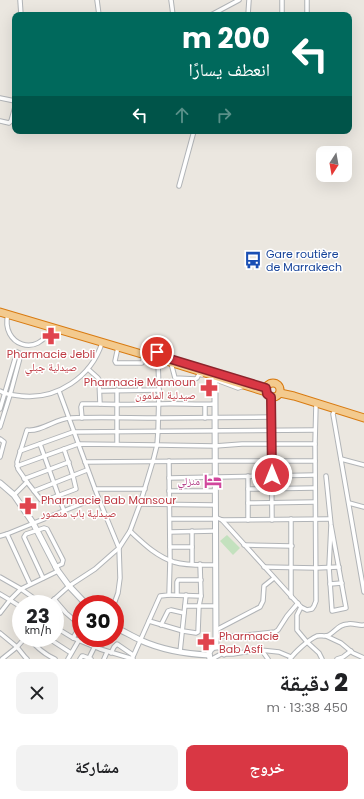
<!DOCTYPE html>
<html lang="ar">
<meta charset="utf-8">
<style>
body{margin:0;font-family:Poppins,"Noto Naskh Arabic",sans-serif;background:#f2f2f2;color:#202124;direction:rtl;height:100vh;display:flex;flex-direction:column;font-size:15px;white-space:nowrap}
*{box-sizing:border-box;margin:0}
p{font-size:13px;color:#757577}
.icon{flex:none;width:22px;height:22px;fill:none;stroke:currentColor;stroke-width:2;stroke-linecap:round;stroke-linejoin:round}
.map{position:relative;height:659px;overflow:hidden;direction:ltr}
.sheet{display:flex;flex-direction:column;background:#fff;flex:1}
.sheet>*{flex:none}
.hud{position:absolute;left:12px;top:12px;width:340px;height:122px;border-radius:8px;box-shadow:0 4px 16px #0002;direction:rtl;background:#00695c;color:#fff;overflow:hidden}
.needle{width:26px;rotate:191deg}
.buttons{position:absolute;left:316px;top:146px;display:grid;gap:8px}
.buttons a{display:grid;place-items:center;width:36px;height:36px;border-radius:8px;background:#fff;box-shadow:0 4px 16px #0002;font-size:20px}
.speed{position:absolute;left:12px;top:595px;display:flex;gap:8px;font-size:20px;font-weight:700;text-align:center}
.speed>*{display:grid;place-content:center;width:52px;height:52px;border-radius:50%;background:#fff;box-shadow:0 4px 16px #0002;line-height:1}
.speed small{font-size:10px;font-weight:400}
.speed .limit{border:6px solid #d22;background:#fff;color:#111}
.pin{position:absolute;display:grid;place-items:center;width:34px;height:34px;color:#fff;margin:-17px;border:2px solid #fff;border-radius:50%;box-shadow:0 1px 4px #0007}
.me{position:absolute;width:44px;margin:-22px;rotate:0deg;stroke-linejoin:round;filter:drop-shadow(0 0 3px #0008)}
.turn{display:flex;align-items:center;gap:14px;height:84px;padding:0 16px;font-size:18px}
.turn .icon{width:52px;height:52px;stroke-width:2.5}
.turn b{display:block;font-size:28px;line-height:34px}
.lanes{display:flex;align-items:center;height:38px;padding:0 16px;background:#0003;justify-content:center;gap:20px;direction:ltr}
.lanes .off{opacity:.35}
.round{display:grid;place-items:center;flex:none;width:42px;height:42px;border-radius:8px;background:#f2f2f2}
.headline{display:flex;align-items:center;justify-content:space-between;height:68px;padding:0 16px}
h1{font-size:24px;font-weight:800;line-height:30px}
.cta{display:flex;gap:8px;margin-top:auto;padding:8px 16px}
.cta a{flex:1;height:46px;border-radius:8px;background:#d93744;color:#fff;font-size:16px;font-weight:800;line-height:46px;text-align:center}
.cta a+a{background:#f2f2f2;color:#202124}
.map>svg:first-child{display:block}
.green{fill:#c3e1be}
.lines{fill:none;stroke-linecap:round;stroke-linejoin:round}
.street-casing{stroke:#b1b4b7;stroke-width:5.5}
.secondary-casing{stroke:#b0b4b7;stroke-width:7}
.highway-casing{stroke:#d87b12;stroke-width:9}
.street{stroke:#fff;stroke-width:3.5}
.secondary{stroke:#fff;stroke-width:5}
.highway{stroke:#f3ca8e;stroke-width:7}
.route-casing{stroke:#8d242c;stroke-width:10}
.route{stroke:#d93744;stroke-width:7}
.labels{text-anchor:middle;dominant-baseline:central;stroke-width:3;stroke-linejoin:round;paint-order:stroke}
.transit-label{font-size:11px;fill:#164399;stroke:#fff;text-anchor:start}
.health-label{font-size:11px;fill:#be3a42;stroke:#fff;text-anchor:start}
.hotel-label{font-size:11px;fill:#b23c85;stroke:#fff;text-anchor:end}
</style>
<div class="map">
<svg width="364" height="659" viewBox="0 0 364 659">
<rect width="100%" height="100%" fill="#ebe7e0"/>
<polygon class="green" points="227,535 240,548 233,555 220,541"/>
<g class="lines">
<g class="street-casing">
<g id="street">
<polyline points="20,0 21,15"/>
<polyline points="97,0 99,15"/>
<polyline points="171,0 173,15"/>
<polyline points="211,15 239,0"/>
<polyline points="248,15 249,0"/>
<polyline points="282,15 282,0"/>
<polyline points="307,15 307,0"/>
<polyline points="0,98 15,101"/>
<polyline points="0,121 9,123 11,121 15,107"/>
<polyline points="179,186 194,131"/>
<path d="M8,314C0,345 39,359 51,327"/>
<polyline points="118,347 115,361 116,363 142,363 145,355"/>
<polyline points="171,363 175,378 195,379 197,378 199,374 202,375"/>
<path d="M88,369L98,378L99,380L100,404C120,405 139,404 159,404C177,403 196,405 215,404"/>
<polyline points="214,379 238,388 244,386"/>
<polyline points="100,383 137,382 139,383 140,390"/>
<polyline points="117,390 117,444"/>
<path d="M0,391C7,395 13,395 21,396C57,400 91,377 102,343"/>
<polyline points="59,391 98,497 119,548 120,578 118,593 114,604"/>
<polyline points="100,391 159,390"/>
<polyline points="271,397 272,520"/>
<polyline points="205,405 205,418"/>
<polyline points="0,409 17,352 21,354 10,395 0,427"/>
<polyline points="335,410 333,414 364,592"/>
<polyline points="82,418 81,407 82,404 100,404"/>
<polyline points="0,439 4,442 0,457"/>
<polyline points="40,444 64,511"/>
<polyline points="20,451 73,432 315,430"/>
<polyline points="341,459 364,465"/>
<polyline points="85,462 215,461 315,461"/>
<polyline points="17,466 78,444 157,445 215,446 242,444 315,444"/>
<polyline points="248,476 248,520"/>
<polyline points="326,476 331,525 346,608 332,611 329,567 331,525"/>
<polyline points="169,478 315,475"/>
<polyline points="24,479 69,462"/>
<polyline points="27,482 34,491 87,470"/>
<polyline points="95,489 145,489"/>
<polyline points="248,489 315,488"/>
<polyline points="34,491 41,500 44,501 76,489 73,476 64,449"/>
<polyline points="169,491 215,491"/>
<path d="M14,495L27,482L18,469L17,462L27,430C42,432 56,418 71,418C100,417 130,418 159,418C197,418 234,417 272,417"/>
<polyline points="248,503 315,502"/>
<polyline points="349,503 364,507"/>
<polyline points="140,504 215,505"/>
<polyline points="215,517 222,520 330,519"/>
<polyline points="170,519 215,519"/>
<polyline points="291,519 291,597"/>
<polyline points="222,520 301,607 307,610 312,609 314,606 316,601 315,444 316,404"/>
<path d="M130,531C144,544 156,556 174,562C187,566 203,565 216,565"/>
<polyline points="192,531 192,564"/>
<polyline points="170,532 215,531"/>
<polyline points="7,534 30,584"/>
<polyline points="0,536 7,534 98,497"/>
<polyline points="244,545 292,546"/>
<polyline points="170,547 192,547"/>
<polyline points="264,567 316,568 339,567"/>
<polyline points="0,577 21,589 42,604"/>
<polyline points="43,578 24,537 26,534 44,528 47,529 63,560 62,564 55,567"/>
<polyline points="330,584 342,583"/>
<polyline points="0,594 10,600 21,607"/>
<polyline points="169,595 201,596"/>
<polyline points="177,595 177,582 178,580 201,580"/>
<polyline points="54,599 66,613 80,625"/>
<polyline points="49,604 69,586 95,569 112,554 119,548 130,531 140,504 153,461 157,445 158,431 159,390 158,362 156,360"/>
<polyline points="185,606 216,606"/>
<polyline points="301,607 297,615 297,630 307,642 319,653 322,659"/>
<polyline points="0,613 10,600 21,589 58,571"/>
<polyline points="149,621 183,631 196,633 198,632 199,606 201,596 200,564"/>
<polyline points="161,625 168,611 171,610 184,613"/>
<polyline points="55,627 73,638 100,649 133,659"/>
<polyline points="216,630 260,607 263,601 264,586 274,578"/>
<polyline points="0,633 17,647 25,657 27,659"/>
<polyline points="216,636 239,636 275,632 278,630 287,616 298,603"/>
<polyline points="326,636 341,643 353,653 364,658"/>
<path d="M29,638C36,647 44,654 55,659"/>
<polyline points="48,638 71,653"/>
<polyline points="73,638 81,625"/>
<polyline points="260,650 279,652 291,657"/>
<polyline points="180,652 186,595"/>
<polyline points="111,653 114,647 117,644 133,655"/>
<polyline points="89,658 99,638"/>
<polyline points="2,659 17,647 25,638"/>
<polyline points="68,659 79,640"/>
<polyline points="80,659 82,656 83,656 91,659"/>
<polyline points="104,659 107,652"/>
<polyline points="132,659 160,596 169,595 170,560 169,461"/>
<polyline points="212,659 221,654 233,654 257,650 263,652 268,659"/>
<path d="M290,659C295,652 308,640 317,636C321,635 325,637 329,635C337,630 338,625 348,624C354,623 359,626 364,625"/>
<polyline points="337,659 343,657 351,651"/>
</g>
</g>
<g class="secondary-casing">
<g id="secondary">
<polyline points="0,483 14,495 33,523 58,571 69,586 86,604"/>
<path d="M115,627C123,631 132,636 140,640C162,650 186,654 209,655"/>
<polyline points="216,647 215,404 215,380 217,377"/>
<path d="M210,659L209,653C211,648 215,645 221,648L224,654"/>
</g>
</g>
<g class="highway-casing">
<g id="highway">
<polyline points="0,312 145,355 152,359 157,358 158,355 158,352 155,350 151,351 149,353 150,357"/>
<polyline points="156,359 163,360 266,392"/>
<circle cx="273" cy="390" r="7"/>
<polyline points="280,393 294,396 364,418"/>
</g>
</g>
<use href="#street" class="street"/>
<use href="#secondary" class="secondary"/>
<use href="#highway" class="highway"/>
</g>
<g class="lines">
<g class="route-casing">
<polyline id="route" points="157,352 162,356 167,358 266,388 267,394 271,397 272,475"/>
</g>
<use href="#route" class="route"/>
</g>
<defs>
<g id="bus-bare" transform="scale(1.38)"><path d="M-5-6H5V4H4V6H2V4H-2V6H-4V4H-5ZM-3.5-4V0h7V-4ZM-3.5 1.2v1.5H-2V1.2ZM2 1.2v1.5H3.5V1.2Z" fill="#1a4fb4" stroke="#fff" stroke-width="2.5" paint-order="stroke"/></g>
<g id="pharmacy-bare" transform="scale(1.38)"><path d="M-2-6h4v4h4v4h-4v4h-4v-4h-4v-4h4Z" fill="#e0444e" stroke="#fff" stroke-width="2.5" paint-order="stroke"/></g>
<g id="hotel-bare" transform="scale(1.38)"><path d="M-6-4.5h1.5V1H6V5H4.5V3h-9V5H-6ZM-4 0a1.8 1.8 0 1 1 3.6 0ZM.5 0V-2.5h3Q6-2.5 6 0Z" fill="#d1479c" stroke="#fff" stroke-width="2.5" paint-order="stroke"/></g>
</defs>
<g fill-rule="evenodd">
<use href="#bus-bare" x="253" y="260"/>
<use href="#pharmacy-bare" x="51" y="336"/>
<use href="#pharmacy-bare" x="209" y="388"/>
<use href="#hotel-bare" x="213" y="481"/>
<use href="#pharmacy-bare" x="28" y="506"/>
<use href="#pharmacy-bare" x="206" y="642"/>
</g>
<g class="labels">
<g class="transit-label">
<text x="266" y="254">Gare routière<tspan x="266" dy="13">de Marrakech</tspan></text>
</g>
<g class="health-label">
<text x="51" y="354" text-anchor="middle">Pharmacie Jebli<tspan x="51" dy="13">صيدلية جبلي</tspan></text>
<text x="196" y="382" text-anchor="end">Pharmacie Mamoun<tspan x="196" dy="13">صيدلية المامون</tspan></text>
<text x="41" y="500">Pharmacie Bab Mansour<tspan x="41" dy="13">صيدلية باب منصور</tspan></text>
<text x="219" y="636">Pharmacie<tspan x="219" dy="13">Bab Asfi</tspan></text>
</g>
<g class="hotel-label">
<text x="200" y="481">منزلي</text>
</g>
</g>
</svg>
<div class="buttons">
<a><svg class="needle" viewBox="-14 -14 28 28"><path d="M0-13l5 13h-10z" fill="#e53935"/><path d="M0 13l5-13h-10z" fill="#757577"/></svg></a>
</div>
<div class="speed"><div>23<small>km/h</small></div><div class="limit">30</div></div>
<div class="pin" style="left:157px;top:352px;background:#d93025"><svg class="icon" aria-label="arrive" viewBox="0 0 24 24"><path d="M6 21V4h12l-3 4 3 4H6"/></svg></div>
<svg class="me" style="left:272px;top:475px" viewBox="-20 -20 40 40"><circle r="17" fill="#d93744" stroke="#fff" stroke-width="3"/><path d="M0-11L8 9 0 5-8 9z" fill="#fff"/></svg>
<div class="hud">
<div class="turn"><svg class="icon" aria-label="left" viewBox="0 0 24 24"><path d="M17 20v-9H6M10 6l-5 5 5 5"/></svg><div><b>200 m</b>انعطف يسارًا</div></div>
<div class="lanes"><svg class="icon" aria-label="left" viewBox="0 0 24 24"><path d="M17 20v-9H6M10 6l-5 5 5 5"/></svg><svg class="icon off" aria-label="ahead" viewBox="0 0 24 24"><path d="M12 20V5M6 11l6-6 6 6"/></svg><svg class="icon off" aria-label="right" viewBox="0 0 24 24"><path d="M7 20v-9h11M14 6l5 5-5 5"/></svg></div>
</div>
</div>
<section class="sheet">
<div class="headline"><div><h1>2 دقيقة</h1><p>450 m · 13:38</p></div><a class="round"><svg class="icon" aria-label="close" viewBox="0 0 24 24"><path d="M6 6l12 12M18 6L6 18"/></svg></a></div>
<div class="cta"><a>خروج</a><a>مشاركة</a></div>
</section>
